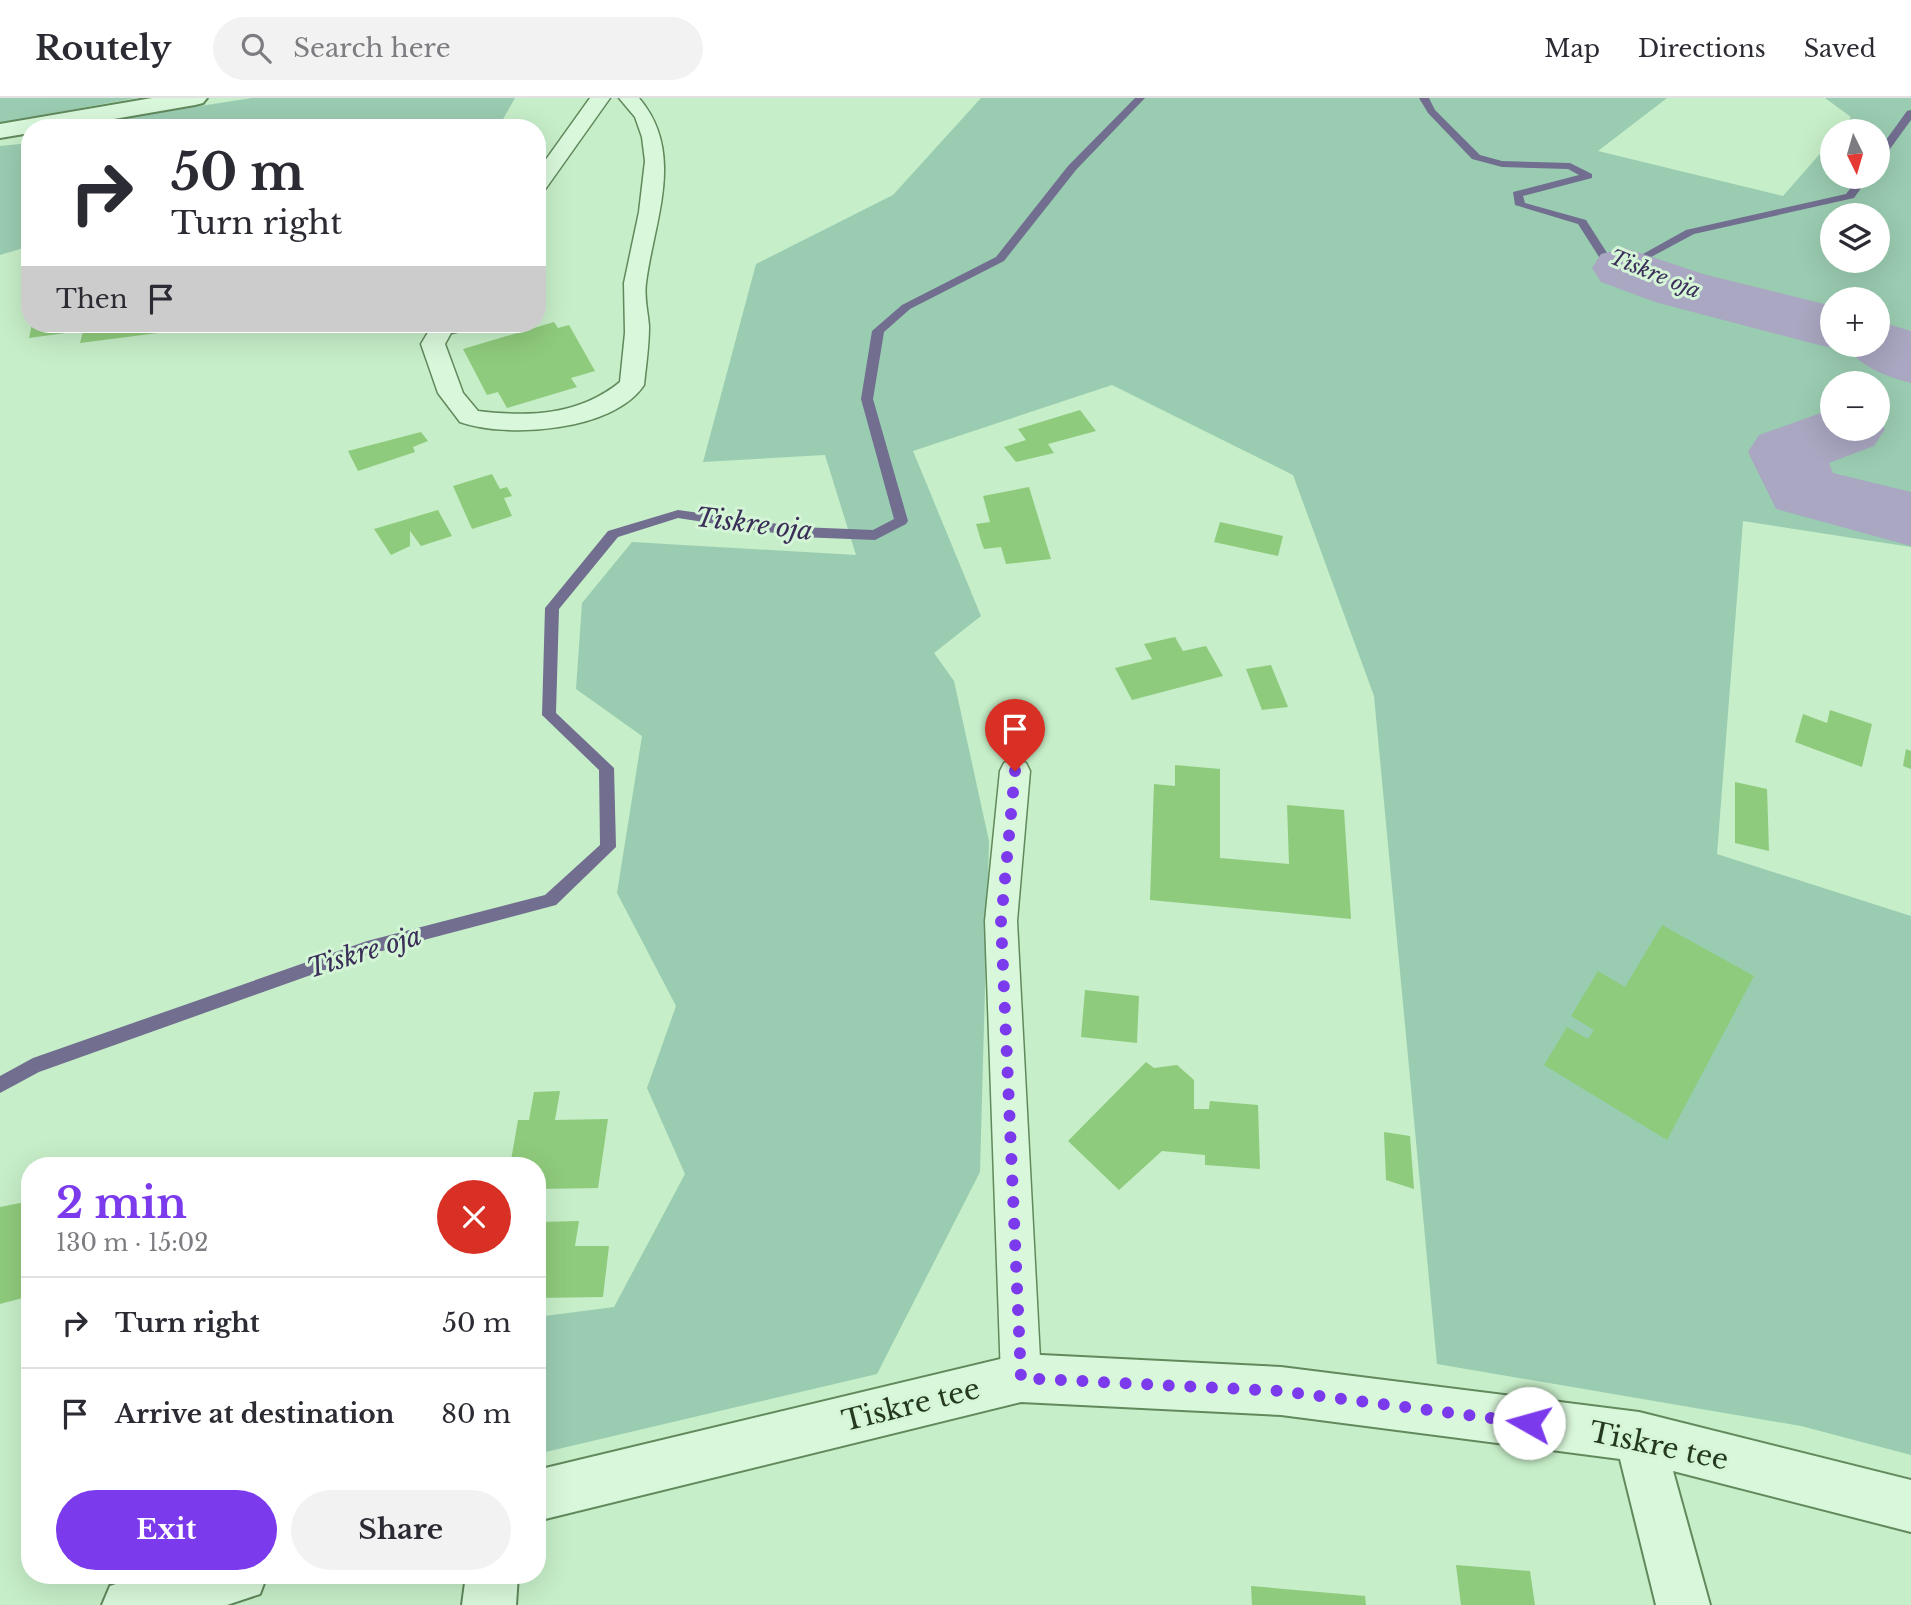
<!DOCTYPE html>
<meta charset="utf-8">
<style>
body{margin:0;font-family:"Libre Baskerville",serif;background:#f2f2f3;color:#2b2b33;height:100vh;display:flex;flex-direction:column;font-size:26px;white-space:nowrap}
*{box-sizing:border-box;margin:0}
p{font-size:23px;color:#7c7c81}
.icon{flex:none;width:38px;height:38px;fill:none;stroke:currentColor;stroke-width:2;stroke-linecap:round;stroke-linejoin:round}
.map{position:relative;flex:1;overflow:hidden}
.sheet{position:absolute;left:21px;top:1059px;width:525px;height:427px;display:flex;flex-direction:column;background:#fff;border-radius:28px;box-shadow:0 7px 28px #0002}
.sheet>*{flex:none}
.banner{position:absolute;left:21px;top:21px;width:525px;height:214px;border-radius:28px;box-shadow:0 7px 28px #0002;background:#fff;color:#2b2b33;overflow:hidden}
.needle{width:46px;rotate:175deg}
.tools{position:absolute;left:1820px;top:21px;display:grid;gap:14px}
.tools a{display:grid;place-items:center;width:70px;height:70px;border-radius:50%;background:#fff;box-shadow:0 7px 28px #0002;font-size:35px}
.pin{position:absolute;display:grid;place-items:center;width:60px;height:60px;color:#fff;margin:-72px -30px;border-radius:50% 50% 50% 0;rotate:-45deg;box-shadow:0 0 7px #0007}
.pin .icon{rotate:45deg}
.me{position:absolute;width:77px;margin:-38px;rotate:277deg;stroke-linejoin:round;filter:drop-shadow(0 0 5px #0008)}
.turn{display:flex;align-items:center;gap:24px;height:147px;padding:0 35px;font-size:32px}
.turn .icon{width:91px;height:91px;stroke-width:2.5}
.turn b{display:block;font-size:49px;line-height:60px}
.then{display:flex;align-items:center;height:66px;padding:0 35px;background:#0003;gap:14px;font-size:26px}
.round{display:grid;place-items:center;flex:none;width:74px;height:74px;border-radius:37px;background:#f2f2f3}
.overview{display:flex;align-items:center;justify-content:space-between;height:119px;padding:0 35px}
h1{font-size:42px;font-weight:700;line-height:52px;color:#7c3aed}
.action{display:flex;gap:14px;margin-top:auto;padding:14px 35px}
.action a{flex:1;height:80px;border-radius:42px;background:#7c3aed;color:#fff;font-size:28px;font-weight:700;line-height:80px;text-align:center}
.action a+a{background:#f2f2f3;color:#2b2b33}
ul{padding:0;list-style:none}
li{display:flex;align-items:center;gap:21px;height:91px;padding:0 35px;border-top:2px solid #e1e1e2}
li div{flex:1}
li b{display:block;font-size:26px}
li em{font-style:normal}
header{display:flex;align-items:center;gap:42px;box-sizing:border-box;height:98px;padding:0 35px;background:#fff;border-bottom:2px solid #e1e1e2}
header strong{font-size:33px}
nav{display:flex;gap:38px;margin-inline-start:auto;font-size:24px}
.search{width:490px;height:63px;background:#f2f2f3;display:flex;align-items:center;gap:18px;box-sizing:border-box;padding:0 24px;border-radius:38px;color:#7c7c81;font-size:26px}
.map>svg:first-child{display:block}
.green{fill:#9accb1;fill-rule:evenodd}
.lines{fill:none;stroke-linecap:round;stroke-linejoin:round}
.stream{fill:#716e90;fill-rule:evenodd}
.river{fill:#a9a7c1;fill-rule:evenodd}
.building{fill:#8fcb7c}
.lane-casing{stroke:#61895c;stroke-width:3}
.street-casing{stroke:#61895c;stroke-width:4}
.lane{fill:#d9f8db;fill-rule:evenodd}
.street{fill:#d9f8db;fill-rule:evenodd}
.route{stroke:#7c3aed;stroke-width:12;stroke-dasharray:0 21.6}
.labels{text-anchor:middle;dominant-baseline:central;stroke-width:6;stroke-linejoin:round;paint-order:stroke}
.far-water-label{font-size:21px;font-style:italic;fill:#3b2f59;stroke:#d5f5d7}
.water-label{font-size:26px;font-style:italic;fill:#3b2f59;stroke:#d5f5d7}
.near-street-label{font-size:28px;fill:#24391f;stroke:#d5f5d7}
</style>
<header>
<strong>Routely</strong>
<div class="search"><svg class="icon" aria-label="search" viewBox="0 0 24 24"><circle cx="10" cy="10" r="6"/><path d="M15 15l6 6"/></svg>Search here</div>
<nav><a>Map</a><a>Directions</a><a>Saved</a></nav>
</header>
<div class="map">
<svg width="1911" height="1507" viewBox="0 0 1911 1507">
<rect width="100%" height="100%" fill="#c6eec8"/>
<g class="green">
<polygon points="0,0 136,0 0,25"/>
<polygon points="252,0 515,0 498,30 58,30"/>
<path d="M981,0H1667L1598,53L1783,98L1832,42V79H1878V33H1839L1851,19L1825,0H1911V449L1743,423L1717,756L1911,818V1357L1801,1328L1437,1266L1374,598L1293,377L1112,287L913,353L981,518L934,555L954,583L989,743L980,1074L877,1276L537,1356V1219L614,1209L685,1076L647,990L676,908L617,795L642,638L576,591L582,505L632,444L856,457L825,357L703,364L756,166L893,97ZM1832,117H1878V163H1832ZM1832,201H1878V247H1832ZM1832,285H1878V331H1832Z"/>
<polygon points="30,45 30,148 0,157 0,48"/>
</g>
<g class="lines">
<g class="stream">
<polygon points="1135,0 1145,0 1076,72 1004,163 910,211 884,234 873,301 908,423 906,426 875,442 800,439 678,420 618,439 559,511 556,615 614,670 616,749 556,807 367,857 39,974 0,995 0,978 33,960 367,843 545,797 600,747 599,672 542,617 545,510 608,433 678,412 800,429 873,432 894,421 861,301 872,233 902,207 996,159 1068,68"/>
<polygon points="1419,0 1429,0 1435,12 1480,57 1502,63 1570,65 1592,76 1592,80 1523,98 1525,105 1586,122 1609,158 1625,166 1686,132 1846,96 1859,79 1869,79 1854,100 1694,136 1625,173 1601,162 1578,126 1515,107 1513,94 1579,77 1568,71 1502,69 1472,61 1428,15"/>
<polygon points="1911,12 1911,22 1882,62 1878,63 1878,53 1907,13"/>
</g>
<g class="river">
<path d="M1625,150L1703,176L1832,208V247H1878V223L1911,233V285C1885,278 1860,269 1845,247L1832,250L1807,244L1655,204L1601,184L1592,170L1601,156Z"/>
<polygon points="1832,311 1832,331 1878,331 1878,319 1885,331 1874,348 1829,365 1833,375 1911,394 1911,448 1776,411 1748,354 1759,337"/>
</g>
</g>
<g class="building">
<polygon points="554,224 558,230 569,227 595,273 571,280 577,289 507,310 498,294 487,297 463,251"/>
<polygon points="32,226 75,226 73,234 29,240"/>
<polygon points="85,226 221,226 221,227 80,245"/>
<polygon points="1080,312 1096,333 1048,346 1054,355 1016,364 1004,349 1026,342 1018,331"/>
<polygon points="421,334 428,343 413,349 415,354 358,373 348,353"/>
<polygon points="492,376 500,391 507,389 512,398 504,400 512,418 472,431 453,388"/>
<polygon points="1029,389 1051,461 1006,466 1001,449 984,451 982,446 976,426 990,424 983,398"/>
<polygon points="438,412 452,438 421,448 410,433 410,448 391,457 374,431"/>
<polygon points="1220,424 1283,438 1278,458 1214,444"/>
<polygon points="1175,539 1183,553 1206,548 1223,578 1132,602 1115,570 1152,561 1144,546"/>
<polygon points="1271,567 1288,609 1262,612 1246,571"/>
<polygon points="1830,612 1872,626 1862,669 1795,644 1803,616 1827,625"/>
<polygon points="1906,651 1911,653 1911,671 1903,668"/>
<polygon points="1175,667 1220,671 1220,760 1289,766 1287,707 1344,712 1351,821 1150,802 1154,686 1175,688"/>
<polygon points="1735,684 1767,691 1769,753 1735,745"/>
<polygon points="1662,827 1754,878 1667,1042 1544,967 1567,929 1588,941 1594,932 1571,918 1598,873 1625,889"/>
<polygon points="1085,892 1139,898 1137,945 1081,939"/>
<polygon points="1146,964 1154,970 1177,967 1194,982 1194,1011 1209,1011 1210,1003 1258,1007 1260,1071 1205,1067 1205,1057 1162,1053 1119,1092 1068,1043"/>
<polygon points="560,993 555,1022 608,1021 598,1090 537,1091 537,1068 510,1068 518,1022 529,1022 534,994"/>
<polygon points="1384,1034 1410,1038 1414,1091 1386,1082"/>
<polygon points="30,1103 30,1198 0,1206 0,1109"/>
<polygon points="579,1123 575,1148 609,1148 603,1199 537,1200 537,1124"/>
<polygon points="1456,1467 1530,1473 1535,1507 1461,1507"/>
<polygon points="1251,1488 1365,1498 1366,1507 1252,1507"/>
</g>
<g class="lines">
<g class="lane-casing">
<g id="lane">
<polygon points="590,0 610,0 544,93 537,95 537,74"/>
<path d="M619,0H639C686,55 654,122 646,185C644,200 648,214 649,228C649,248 646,268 644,287C614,333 508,341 460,324L438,295L421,246L433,226H474L470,231L451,235L445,246L463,295L478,313C529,319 578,318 620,284L625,235L624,185L639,114L645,63L642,39L635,19Z"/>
<polygon points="1015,661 1026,665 1030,673 1017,823 1041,1280 1035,1294 1021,1300 1007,1294 1001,1280 985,823 1000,673 1004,665"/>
</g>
</g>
<g class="street-casing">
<g id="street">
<polygon points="152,0 207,0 203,5 195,7 62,30 30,30 30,35 0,40 0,26"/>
<polygon points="1021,1256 1281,1269 1639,1314 1911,1382 1911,1434 1673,1373 1710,1507 1656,1507 1620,1361 1281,1317 1021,1304 537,1423 537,1372"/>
<polygon points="142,1477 267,1477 260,1496 227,1507 102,1507 110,1488"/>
<polygon points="466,1477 518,1477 516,1507 462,1507"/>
</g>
</g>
<use href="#lane" class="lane"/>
<use href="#street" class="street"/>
</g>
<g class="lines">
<polyline class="route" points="1015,673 1001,824 1021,1280 1281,1293 1529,1325"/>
</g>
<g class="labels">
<g class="far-water-label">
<text transform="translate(1655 176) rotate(22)">Tiskre oja</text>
</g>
<g class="water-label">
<text transform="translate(754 426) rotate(7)">Tiskre oja</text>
<text transform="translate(364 854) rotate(-17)">Tiskre oja</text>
</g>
<g class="near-street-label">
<text transform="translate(911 1307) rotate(-14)">Tiskre tee</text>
<text transform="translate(1659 1348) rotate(12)">Tiskre tee</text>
</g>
</g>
</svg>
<div class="tools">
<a><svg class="needle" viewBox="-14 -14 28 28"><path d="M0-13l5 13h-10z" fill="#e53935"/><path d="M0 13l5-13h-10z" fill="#7c7c81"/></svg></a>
<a><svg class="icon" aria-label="layers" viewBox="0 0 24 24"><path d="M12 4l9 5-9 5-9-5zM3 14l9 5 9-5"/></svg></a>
<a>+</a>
<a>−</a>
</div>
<div class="pin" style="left:1015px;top:673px;background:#d93025"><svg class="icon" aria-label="arrive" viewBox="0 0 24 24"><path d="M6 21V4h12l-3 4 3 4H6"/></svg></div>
<svg class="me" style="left:1529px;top:1325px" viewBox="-20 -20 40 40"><circle r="19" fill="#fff"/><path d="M0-13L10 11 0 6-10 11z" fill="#7c3aed"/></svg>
<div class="banner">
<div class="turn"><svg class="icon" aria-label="right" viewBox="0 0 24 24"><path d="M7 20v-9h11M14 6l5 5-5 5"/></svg><div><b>50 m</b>Turn right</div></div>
<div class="then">Then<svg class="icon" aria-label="arrive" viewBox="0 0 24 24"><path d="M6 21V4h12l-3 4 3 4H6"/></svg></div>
</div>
<section class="sheet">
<div class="overview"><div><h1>2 min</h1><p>130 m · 15:02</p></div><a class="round" style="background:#d93025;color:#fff"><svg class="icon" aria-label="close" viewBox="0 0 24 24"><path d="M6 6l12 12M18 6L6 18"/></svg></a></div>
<ul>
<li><svg class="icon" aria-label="right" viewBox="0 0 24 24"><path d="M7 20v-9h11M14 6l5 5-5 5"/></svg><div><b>Turn right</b></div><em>50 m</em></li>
<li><svg class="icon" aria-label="arrive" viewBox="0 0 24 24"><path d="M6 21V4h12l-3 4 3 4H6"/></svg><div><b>Arrive at destination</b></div><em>80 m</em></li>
</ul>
<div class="action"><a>Exit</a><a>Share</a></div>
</section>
</div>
